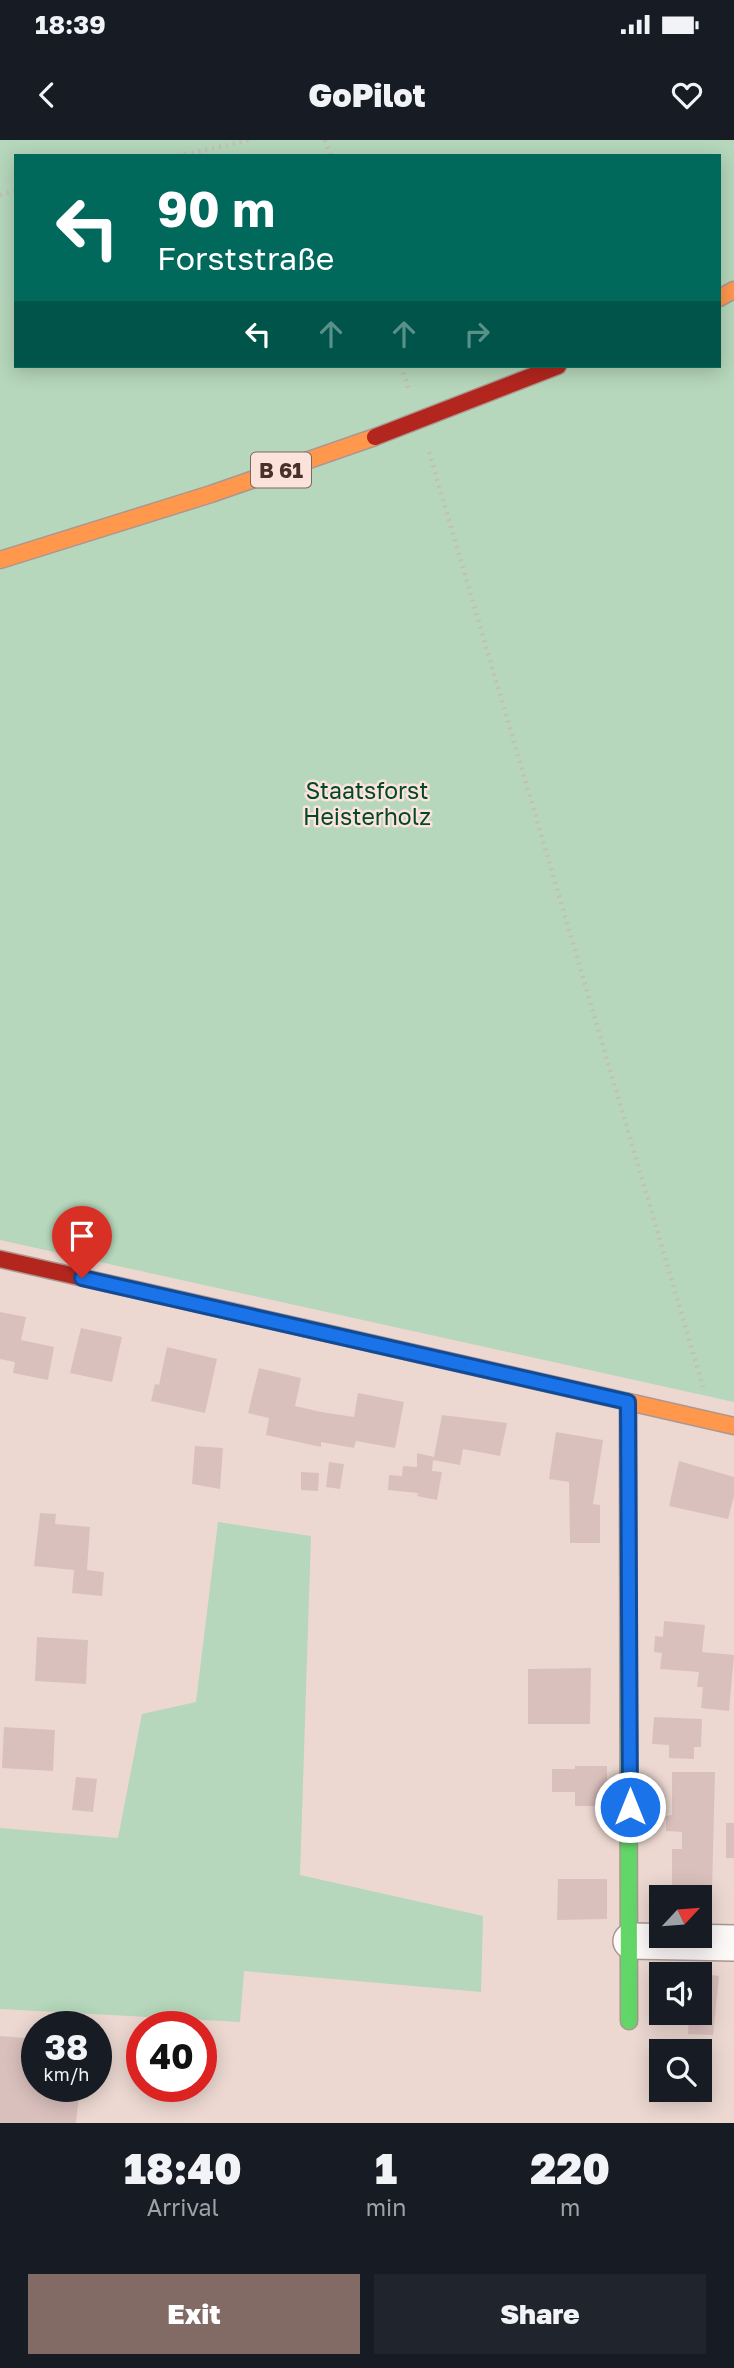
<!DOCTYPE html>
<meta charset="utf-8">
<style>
body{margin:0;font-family:"Golos Text",sans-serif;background:#20242c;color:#f1f3f6;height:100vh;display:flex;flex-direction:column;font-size:26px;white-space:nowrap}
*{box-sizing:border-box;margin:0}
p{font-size:23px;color:#9ea1a6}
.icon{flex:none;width:38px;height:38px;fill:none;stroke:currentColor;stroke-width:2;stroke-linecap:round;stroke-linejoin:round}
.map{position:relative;height:1983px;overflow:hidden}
.sheet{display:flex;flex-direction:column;background:#171b24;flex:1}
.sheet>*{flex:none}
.hud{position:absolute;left:14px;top:14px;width:707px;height:214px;border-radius:0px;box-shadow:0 4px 18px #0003;background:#00695c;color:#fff;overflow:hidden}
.needle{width:46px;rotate:64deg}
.tools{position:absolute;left:649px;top:1745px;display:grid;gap:14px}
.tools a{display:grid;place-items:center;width:63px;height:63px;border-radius:0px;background:#171b24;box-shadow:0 4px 18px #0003;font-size:35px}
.speed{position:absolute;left:21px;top:1871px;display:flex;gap:14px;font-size:35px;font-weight:700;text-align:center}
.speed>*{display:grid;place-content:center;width:91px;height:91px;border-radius:50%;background:#171b24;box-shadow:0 4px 18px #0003;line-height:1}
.speed small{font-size:18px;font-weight:400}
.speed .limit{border:10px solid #d22;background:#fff;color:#111}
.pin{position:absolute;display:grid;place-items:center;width:60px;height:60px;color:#fff;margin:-72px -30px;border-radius:50% 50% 50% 0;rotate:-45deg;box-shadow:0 0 7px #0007}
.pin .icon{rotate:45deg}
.me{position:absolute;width:77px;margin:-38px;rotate:0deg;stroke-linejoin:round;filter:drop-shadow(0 0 5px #0008)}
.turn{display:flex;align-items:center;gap:24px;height:147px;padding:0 28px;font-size:32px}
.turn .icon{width:91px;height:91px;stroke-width:2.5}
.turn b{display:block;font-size:49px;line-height:60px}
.lanes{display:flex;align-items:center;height:66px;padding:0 28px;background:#0003;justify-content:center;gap:35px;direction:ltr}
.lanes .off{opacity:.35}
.eta{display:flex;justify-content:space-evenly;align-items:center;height:119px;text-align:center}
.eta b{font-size:42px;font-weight:800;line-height:49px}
.action{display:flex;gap:14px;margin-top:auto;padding:14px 28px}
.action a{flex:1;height:80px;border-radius:0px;background:#826b64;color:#fff;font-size:28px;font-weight:800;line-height:80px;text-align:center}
.action a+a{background:#20242c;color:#f1f3f6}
.status{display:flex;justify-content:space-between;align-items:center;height:49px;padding:0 35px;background:#171b24;direction:ltr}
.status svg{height:19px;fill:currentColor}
header{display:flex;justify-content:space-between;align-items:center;height:91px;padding:0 28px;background:#171b24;font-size:32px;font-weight:800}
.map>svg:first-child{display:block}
.green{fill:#b6d7bb;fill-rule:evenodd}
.building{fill:#dac0bd}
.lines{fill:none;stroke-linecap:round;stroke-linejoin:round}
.street-casing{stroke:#ab9791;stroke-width:38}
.fast-casing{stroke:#ab9791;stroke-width:19}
.slow-casing{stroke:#ab9791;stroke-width:19}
.jam-casing{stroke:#ab9791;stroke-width:19}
.path{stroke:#c5bdba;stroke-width:4.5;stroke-dasharray:2 5;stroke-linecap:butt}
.street{stroke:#fcf9f8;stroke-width:35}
.fast{stroke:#63d668;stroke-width:16}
.slow{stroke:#ff974d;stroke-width:16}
.jam{stroke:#b3261e;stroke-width:16}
.route-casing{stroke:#114b97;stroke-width:18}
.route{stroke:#1a73e8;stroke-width:12}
.labels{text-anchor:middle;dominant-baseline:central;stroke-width:5;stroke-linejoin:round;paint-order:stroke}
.shield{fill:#fbe2da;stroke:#7e665f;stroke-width:2}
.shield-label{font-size:21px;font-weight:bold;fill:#49312a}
.park-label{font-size:23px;fill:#01472a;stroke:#fbe2da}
</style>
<div class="status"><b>18:39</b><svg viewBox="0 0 49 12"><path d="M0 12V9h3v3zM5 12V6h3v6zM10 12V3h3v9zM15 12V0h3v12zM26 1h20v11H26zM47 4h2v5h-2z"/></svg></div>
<header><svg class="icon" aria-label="back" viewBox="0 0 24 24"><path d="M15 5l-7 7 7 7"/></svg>GoPilot<svg class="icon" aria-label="heart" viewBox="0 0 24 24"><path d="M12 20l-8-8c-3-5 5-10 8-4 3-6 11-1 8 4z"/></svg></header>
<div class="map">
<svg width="734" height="1983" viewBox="0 0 734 1983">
<rect width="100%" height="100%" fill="#ecd8d1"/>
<g class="green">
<path d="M0,0H734V1262L0,1100ZM16,16H719V226H16Z"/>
<polygon points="218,1382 311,1396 300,1735 483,1776 481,1852 244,1831 240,1882 0,1869 0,1688 118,1698 142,1574 196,1562"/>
</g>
<g class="building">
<polygon points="0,1172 26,1177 21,1200 54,1207 48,1240 13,1233 15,1222 0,1219"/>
<polygon points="81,1188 122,1197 112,1242 70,1233"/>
<polygon points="167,1207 217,1219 205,1273 151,1261 155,1244 159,1245"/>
<polygon points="259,1228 301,1238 295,1266 321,1272 354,1277 358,1253 404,1262 395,1308 356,1301 354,1308 321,1302 321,1307 266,1295 269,1278 248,1273"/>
<polygon points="442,1275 507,1283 500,1316 463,1309 460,1325 433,1320 432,1331 442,1332 437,1360 417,1356 418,1353 388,1350 389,1335 402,1336 403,1326 417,1327 417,1313 434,1317"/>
<polygon points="556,1292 603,1300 593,1364 600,1365 600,1403 570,1403 569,1342 549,1339"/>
<polygon points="195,1306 223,1308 220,1349 192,1344"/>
<polygon points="679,1321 734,1337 734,1356 728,1379 669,1366"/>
<polygon points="329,1322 344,1324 340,1349 326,1347"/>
<polygon points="301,1332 319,1333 318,1351 301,1350"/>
<polygon points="40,1373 56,1374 55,1384 90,1387 87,1430 104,1432 102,1456 72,1453 74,1430 34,1426"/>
<polygon points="664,1481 705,1485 702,1512 734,1515 729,1571 701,1568 703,1547 697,1547 699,1532 660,1529 662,1513 654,1512 655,1496 663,1497"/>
<polygon points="37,1497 88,1500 86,1544 35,1541"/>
<polygon points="591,1528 590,1584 528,1584 528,1529"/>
<polygon points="654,1577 702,1579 701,1607 694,1607 694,1619 669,1618 669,1605 652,1604"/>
<polygon points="4,1587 55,1590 53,1631 2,1628"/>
<polygon points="575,1626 607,1626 607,1666 575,1666 575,1652 552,1652 552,1629 575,1629"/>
<polygon points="672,1632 715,1632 712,1752 672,1753 672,1709 682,1709 682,1692 666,1691 666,1676 672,1675"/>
<polygon points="76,1637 97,1639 93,1672 72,1670"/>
<rect x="726" y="1683" width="8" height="35"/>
<polygon points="558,1739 607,1739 607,1779 557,1780"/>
<polygon points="701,1830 712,1831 711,1835 719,1836 713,1895 688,1894 689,1872 700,1872"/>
<polygon points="0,1896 37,1899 37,1946 80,1946 76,1983 0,1983"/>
</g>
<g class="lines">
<g class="street-casing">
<polyline id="street" points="631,1801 734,1803"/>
</g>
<g class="fast-casing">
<polyline id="fast" points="628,1262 629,1881"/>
</g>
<g class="slow-casing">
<g id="slow">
<polyline points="719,158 734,150"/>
<polyline points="0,420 211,354 375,297"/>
<polyline points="304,1188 734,1286"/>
</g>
</g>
<g class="jam-casing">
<g id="jam">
<polyline points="375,297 558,226"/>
<polyline points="0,1119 304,1188"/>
</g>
</g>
<g class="path">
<polyline points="325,0 331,16"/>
<polyline points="178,16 250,0"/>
<polyline points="0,55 16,51"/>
<polyline points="401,226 409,250"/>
<polyline points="429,312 703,1247"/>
</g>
<use href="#street" class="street"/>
<use href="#fast" class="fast"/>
<use href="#slow" class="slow"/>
<use href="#jam" class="jam"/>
</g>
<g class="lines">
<g class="route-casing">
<polyline id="route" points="82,1138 628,1262 630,1667"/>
</g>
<use href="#route" class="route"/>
</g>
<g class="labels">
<rect class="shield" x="251" y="312.5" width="60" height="35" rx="5"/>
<g class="shield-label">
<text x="281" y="330">B 61</text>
</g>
<g class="park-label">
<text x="367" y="650">Staatsforst<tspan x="367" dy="26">Heisterholz</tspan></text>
</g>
</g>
</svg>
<div class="tools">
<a><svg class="needle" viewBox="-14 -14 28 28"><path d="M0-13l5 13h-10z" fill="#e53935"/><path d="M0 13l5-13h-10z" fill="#9ea1a6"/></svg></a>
<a><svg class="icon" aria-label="sound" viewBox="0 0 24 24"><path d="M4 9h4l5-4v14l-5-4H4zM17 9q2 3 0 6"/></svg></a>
<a><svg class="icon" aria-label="search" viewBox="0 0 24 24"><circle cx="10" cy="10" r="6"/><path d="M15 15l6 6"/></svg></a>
</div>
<div class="speed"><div>38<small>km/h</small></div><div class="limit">40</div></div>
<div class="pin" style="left:82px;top:1138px;background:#d93025"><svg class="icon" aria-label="arrive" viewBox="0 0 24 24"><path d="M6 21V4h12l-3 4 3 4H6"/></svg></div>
<svg class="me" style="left:630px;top:1667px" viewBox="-20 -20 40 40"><circle r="17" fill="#1a73e8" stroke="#fff" stroke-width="3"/><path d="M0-11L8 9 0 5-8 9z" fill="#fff"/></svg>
<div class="hud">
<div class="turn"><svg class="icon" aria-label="left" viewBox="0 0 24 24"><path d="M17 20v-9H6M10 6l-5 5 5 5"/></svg><div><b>90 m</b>Forststraße</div></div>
<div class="lanes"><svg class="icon" aria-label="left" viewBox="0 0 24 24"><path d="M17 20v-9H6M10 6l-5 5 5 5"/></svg><svg class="icon off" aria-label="ahead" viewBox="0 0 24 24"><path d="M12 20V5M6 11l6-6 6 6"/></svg><svg class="icon off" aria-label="ahead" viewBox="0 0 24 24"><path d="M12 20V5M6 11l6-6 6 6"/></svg><svg class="icon off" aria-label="right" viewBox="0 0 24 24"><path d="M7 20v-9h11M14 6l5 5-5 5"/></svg></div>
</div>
</div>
<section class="sheet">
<div class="eta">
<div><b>18:40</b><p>Arrival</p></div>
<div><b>1</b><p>min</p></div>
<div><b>220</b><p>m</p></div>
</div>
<div class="action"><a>Exit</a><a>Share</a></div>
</section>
